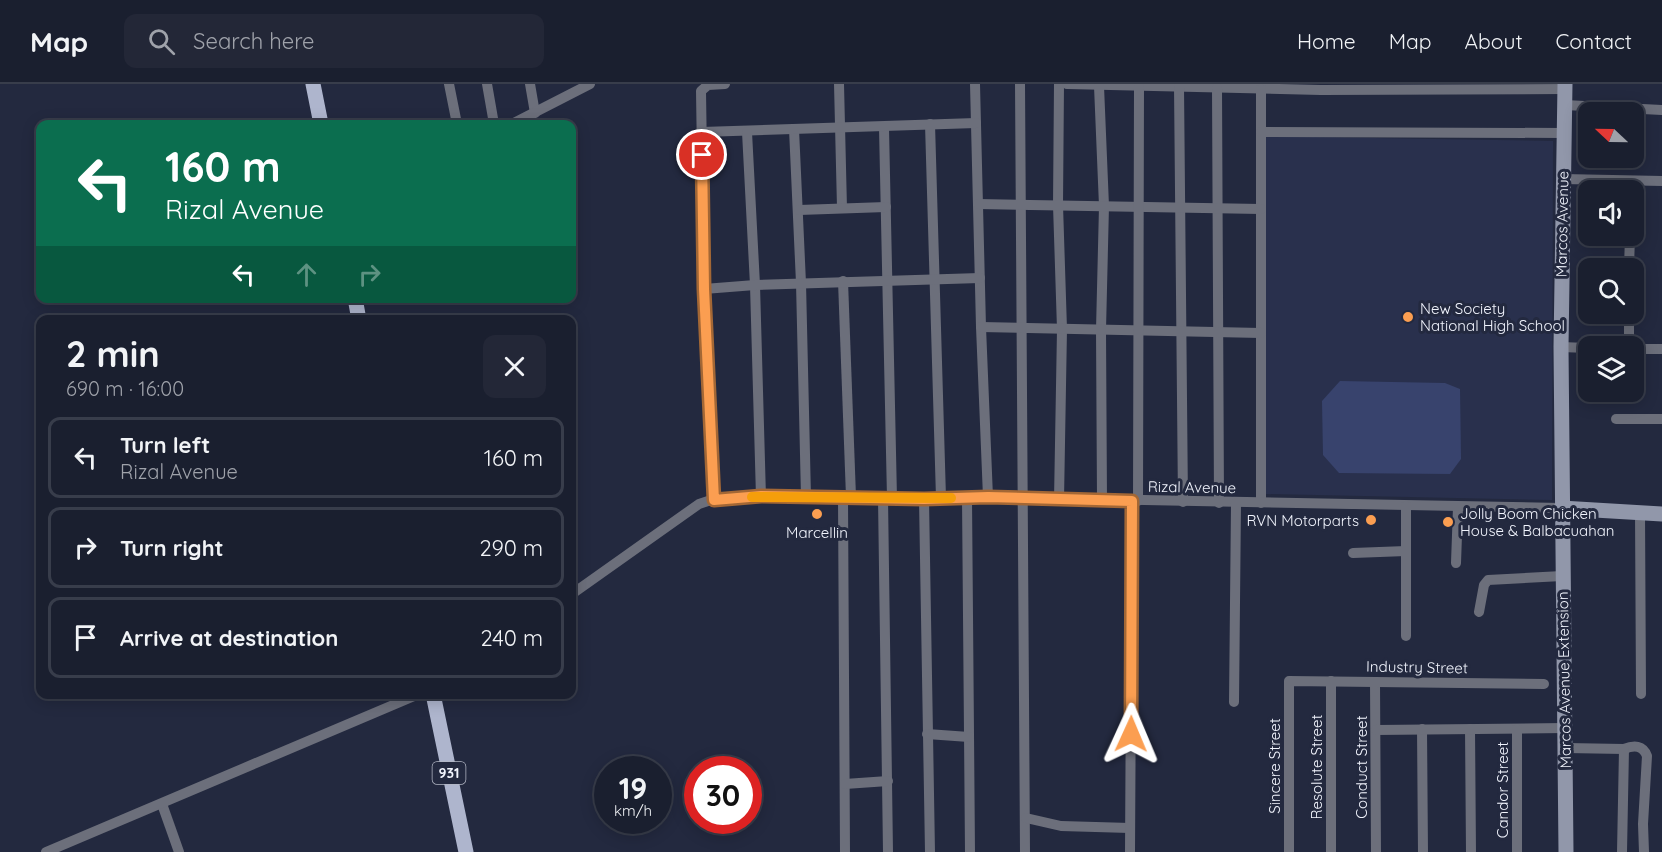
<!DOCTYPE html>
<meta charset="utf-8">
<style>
body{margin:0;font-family:Quicksand,sans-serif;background:#232737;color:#f1f3f6;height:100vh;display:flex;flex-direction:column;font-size:22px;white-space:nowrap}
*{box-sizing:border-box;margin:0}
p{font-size:20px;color:#9fa2aa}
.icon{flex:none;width:33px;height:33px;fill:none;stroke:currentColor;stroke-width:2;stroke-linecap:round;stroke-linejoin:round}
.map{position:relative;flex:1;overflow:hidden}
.sheet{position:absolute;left:36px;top:231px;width:540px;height:384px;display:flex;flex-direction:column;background:#1a1f2f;border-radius:12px;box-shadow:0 3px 15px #0003,0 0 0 2px #383d4b}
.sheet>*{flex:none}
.top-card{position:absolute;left:36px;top:36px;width:540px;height:183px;border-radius:12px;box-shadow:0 3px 15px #0003,0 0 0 2px #383d4b;background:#0b6e4f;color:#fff;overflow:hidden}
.needle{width:39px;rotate:292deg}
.controls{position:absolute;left:1578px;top:18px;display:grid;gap:12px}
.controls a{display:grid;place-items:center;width:66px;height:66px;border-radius:12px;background:#1a1f2f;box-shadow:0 3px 15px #0003,0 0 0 2px #383d4b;font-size:30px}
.speed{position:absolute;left:594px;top:672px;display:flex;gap:12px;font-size:30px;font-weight:700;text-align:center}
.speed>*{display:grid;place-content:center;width:78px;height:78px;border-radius:50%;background:#1a1f2f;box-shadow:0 3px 15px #0003,0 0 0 2px #383d4b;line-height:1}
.speed small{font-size:15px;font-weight:400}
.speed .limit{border:9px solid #d22;background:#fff;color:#111}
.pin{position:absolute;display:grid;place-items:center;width:51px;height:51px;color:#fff;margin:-26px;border:3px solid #fff;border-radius:50%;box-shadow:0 2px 6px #0007}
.me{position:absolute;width:66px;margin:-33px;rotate:1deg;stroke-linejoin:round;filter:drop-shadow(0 0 4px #0008)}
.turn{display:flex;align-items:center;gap:21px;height:126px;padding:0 30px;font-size:27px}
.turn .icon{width:78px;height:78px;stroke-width:2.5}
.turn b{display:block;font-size:42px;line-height:51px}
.lanes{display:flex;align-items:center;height:57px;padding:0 30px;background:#0003;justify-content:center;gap:30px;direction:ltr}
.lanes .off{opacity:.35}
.round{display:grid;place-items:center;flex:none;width:63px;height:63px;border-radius:12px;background:#232737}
.overview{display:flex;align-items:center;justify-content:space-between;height:102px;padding:0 30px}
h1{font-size:36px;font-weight:700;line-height:45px}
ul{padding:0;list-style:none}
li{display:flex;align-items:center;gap:18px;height:81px;margin:0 12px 9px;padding:0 18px;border:3px solid #383d4b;border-radius:12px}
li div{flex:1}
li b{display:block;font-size:22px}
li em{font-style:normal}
header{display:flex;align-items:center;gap:36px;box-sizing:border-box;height:84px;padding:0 30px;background:#1a1f2f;border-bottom:2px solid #383d4b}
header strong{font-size:28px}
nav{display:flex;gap:33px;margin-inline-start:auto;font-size:21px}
.search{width:420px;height:54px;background:#232737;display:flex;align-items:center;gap:15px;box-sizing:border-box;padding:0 21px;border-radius:12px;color:#9fa2aa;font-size:22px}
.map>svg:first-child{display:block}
.built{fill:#29304d}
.green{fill:#38436d}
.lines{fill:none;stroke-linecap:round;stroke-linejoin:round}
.street{stroke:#6c6f7b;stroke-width:10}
.secondary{stroke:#9197aa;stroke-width:15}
.primary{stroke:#aeb5cd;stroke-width:15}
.route-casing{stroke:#a36735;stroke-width:15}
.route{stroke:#fb9e51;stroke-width:10}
.slow{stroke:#f59e0b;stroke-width:10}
.poi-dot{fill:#fb9e51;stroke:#23293f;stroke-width:2}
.labels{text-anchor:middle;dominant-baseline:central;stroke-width:6;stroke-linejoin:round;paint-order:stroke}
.shield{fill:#23293f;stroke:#b3b7c4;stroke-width:1.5}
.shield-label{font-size:14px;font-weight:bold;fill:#f1f4fd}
.street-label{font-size:15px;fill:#f1f4fd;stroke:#23293f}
.poi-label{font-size:15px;fill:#f1f4fd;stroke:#23293f;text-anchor:start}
</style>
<header>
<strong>Map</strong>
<div class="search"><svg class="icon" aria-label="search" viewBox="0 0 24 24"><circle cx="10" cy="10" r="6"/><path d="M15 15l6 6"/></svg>Search here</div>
<nav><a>Home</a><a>Map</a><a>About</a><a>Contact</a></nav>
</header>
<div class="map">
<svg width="1662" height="768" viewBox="0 0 1662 768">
<rect width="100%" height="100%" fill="#23293f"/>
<polygon class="built" points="1262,52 1553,57 1552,416 1265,410"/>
<polygon class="green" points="1340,297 1445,299 1460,305 1461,375 1450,390 1339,389 1323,371 1322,317"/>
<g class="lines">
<g class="street">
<polyline points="449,0 457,40"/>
<polyline points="487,0 494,40"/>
<polyline points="530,0 535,29"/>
<polyline points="839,0 842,124"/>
<polyline points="975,0 981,243 988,413"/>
<polyline points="1020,0 1025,768"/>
<polyline points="1059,0 1058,121 1062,245 1059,416"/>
<polyline points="1067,0 1321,6 1565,5"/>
<polyline points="1099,2 1104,122 1101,246 1102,417"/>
<polyline points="1179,2 1183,418"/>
<polyline points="1217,4 1219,419"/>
<polyline points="1261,5 1261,419"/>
<polyline points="1565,21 1662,26"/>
<polyline points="512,40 590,0"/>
<polyline points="930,40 941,414"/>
<polyline points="884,44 892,414"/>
<polyline points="794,45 801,199 806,413"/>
<polyline points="702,48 976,39"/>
<polyline points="747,48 755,201 761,413"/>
<polyline points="1261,48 1563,49"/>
<polyline points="1563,95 1662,97"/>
<polyline points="978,120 1261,125"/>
<polyline points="799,126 886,123"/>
<polyline points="1629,184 1630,152"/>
<polyline points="843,197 851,413"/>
<polyline points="704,205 755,201 980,194"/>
<polyline points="981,243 1261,249"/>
<polyline points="1629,262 1629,230"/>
<polyline points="1561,263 1588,264"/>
<polyline points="1634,265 1662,265"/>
<polyline points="1616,335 1662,335"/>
<polyline points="843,414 845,768"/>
<polyline points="883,414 888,768"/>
<polyline points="967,414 970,768"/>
<polyline points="924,415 930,768"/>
<polyline points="714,416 704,205 701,7 708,1 725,0"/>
<polyline points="1138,417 1139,3"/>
<polyline points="1640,429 1641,610"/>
<polyline points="1353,469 1406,467"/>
<polyline points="1456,479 1458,423"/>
<polyline points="572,510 699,420 708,417 736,414 988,413 1561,424"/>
<polyline points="1479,528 1484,501 1488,496 1562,492"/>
<polyline points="1406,552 1406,422"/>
<polyline points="1375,598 1376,768"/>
<polyline points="1234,618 1236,419"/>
<polyline points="1422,645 1423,768"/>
<polyline points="1470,645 1471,768"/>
<polyline points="1376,646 1565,644"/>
<polyline points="927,650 969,653"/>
<path d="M1566,664L1624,665C1634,661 1643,661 1647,672L1643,740L1644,768"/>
<polyline points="845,700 888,697"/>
<polyline points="162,720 179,768"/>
<polyline points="1026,734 1061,742 1130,744"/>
<polyline points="46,768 419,610"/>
<polyline points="1130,768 1132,417"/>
<polyline points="1289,768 1289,597 1544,600"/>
<polyline points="1331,768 1331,597"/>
<polyline points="1517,768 1517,645"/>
<polyline points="1622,768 1624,665"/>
</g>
<g class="secondary">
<polyline points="1565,0 1561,263 1566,768"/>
<polyline points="1561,424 1662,430"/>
</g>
<g class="primary">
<polyline points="313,0 321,40"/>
<polyline points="355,214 359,236"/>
<polyline points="433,610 466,768"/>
</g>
</g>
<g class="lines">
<g class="route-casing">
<polyline id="route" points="702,71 704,205 714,416 761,412 924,415 988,413 1132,417 1131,650"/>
</g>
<use href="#route" class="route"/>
<polyline class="slow" points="752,413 951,414"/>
</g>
<g class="poi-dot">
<circle cx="1408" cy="233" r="6"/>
<circle cx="817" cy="430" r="6"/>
<circle cx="1371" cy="436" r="6"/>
<circle cx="1448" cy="438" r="6"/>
</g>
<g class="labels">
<rect class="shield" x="432.5" y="678" width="33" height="22" rx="4.5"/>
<g class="shield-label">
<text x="449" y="689">931</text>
</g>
<g class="street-label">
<text transform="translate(1562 140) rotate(-89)">Marcos Avenue</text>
<text transform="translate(1192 403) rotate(1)">Rizal Avenue</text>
<text transform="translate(1417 583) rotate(1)">Industry Street</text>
<text transform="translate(1564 596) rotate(-91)">Marcos Avenue Extension</text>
<text transform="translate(1274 682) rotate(-90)">Sincere Street</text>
<text transform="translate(1316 683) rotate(-90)">Resolute Street</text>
<text transform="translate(1361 683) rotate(-90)">Conduct Street</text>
<text transform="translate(1502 706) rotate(-90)">Candor Street</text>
</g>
<g class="poi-label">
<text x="1420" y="224">New Society<tspan x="1420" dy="17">National High School</tspan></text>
<text x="1460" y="429">Jolly Boom Chicken<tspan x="1460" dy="17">House &amp; Balbacuahan</tspan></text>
<text x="1359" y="436" text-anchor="end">RVN Motorparts</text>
<text x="817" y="448" text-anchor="middle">Marcellin</text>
</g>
</g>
</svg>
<div class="controls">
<a><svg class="needle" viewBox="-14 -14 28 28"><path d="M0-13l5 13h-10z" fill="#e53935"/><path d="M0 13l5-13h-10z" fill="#9fa2aa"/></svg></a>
<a><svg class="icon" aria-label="sound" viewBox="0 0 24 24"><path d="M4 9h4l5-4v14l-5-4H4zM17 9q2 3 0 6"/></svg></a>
<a><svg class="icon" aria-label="search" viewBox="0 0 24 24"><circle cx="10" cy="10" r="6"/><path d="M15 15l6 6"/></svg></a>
<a><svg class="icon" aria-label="layers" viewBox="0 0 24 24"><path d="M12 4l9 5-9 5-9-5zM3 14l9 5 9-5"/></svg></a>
</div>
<div class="speed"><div>19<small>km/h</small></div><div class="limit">30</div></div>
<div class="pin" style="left:702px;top:71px;background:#d93025"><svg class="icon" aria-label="arrive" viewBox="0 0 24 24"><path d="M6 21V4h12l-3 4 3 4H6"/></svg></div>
<svg class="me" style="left:1131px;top:650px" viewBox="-20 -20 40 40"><path d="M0-17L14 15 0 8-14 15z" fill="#fb9e51" stroke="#fff" stroke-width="4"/></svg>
<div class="top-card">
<div class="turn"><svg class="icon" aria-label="left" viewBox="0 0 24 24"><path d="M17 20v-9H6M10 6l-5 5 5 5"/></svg><div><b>160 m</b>Rizal Avenue</div></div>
<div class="lanes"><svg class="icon" aria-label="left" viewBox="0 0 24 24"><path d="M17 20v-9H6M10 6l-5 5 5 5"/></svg><svg class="icon off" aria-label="ahead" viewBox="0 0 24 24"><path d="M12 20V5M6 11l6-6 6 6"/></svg><svg class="icon off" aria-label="right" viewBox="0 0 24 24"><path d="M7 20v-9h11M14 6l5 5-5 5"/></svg></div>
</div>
<section class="sheet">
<div class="overview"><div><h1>2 min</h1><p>690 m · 16:00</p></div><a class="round"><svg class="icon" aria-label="close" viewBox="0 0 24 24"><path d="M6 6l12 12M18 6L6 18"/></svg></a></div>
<ul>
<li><svg class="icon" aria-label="left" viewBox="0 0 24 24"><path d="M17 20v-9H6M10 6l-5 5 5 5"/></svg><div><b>Turn left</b><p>Rizal Avenue</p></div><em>160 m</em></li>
<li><svg class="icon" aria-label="right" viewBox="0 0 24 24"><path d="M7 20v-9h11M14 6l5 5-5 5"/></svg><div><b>Turn right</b></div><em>290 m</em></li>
<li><svg class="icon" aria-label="arrive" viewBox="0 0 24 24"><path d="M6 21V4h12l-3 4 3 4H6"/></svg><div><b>Arrive at destination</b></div><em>240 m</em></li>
</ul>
</section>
</div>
